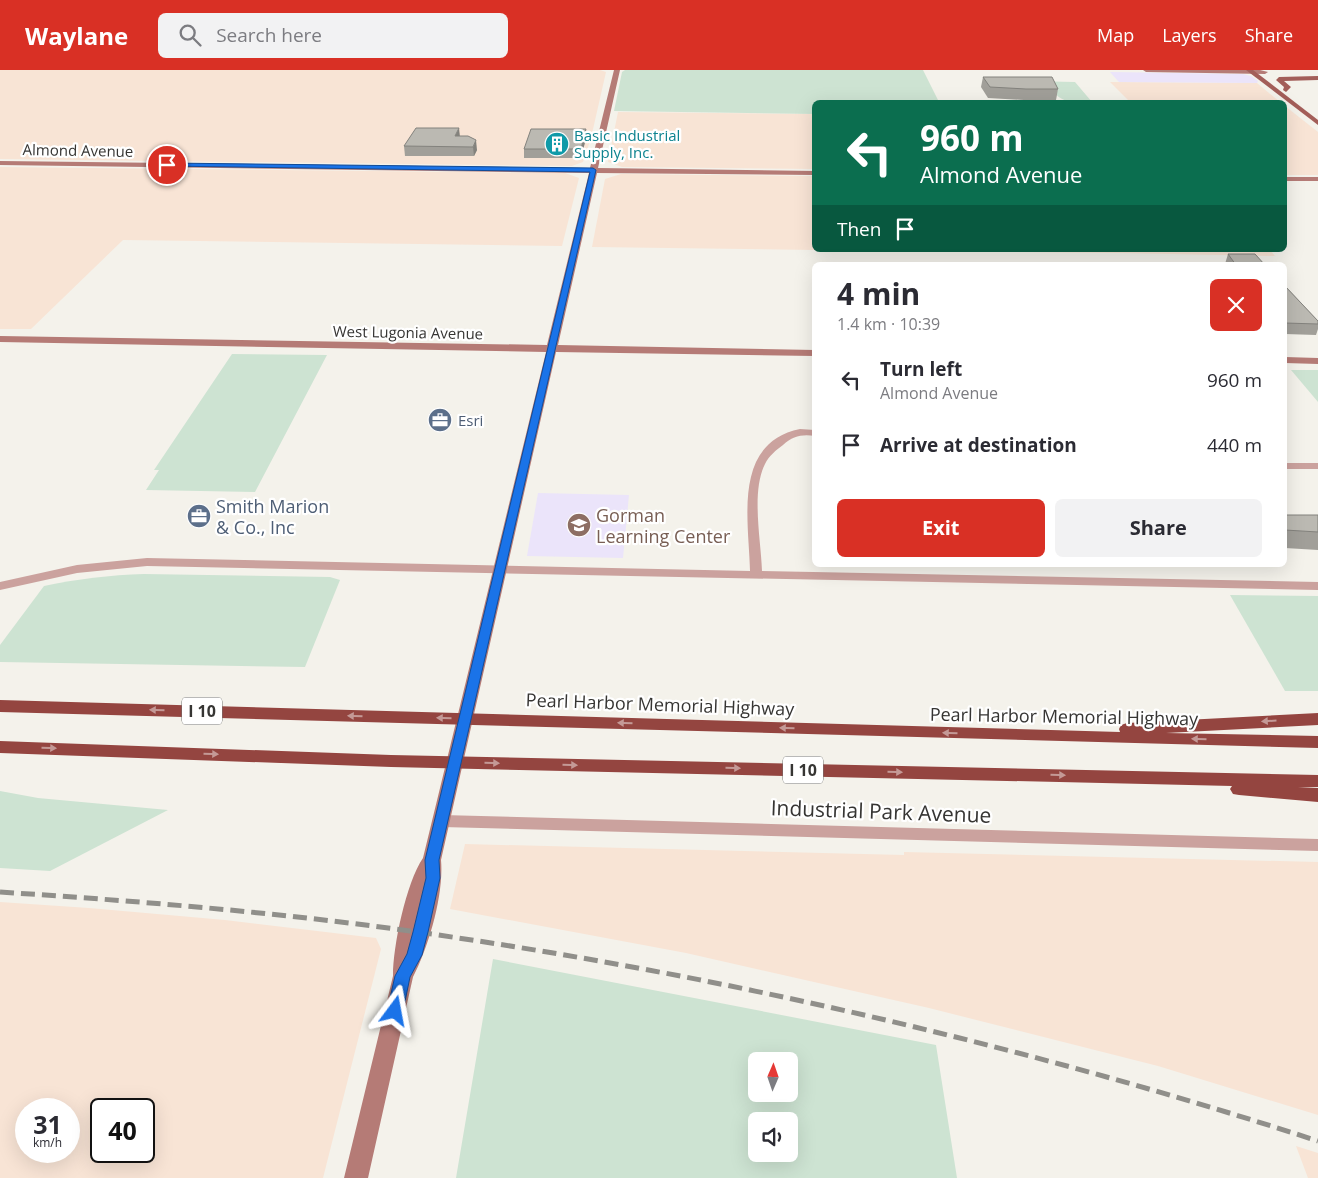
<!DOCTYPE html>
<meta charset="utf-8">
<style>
body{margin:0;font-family:"Open Sans",sans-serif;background:#f2f2f3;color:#2b2b33;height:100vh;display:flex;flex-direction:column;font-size:19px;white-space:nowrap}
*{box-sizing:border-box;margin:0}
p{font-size:16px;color:#7c7c81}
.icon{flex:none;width:28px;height:28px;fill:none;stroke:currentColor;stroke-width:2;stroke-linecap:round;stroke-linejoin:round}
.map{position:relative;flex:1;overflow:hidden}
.drawer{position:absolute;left:812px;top:192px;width:475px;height:305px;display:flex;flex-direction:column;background:#fff;border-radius:8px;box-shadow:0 5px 20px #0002}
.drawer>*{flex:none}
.guide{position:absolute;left:812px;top:30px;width:475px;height:152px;border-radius:8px;box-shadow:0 5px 20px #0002;background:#0b6e4f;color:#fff;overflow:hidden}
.needle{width:32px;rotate:2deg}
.fabs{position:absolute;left:748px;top:982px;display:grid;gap:10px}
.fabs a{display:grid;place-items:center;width:50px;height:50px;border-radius:8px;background:#fff;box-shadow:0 5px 20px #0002;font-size:25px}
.speed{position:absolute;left:15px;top:1028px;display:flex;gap:10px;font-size:25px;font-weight:700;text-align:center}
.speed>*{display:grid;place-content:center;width:65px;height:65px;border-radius:50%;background:#fff;box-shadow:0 5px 20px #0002;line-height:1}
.speed small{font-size:12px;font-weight:400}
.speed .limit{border:2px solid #111;border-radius:8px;background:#fff;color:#111}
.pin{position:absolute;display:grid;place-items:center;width:42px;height:42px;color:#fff;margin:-21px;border:2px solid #fff;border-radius:50%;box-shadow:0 1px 5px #0007}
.me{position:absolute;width:55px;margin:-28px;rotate:13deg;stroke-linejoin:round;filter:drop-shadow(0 0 4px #0008)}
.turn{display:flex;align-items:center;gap:18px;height:105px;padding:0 25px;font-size:22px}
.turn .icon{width:65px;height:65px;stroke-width:2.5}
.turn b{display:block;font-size:35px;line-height:42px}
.then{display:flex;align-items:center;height:48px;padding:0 25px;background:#0003;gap:10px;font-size:19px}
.round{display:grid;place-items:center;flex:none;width:52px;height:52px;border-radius:8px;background:#f2f2f3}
.overview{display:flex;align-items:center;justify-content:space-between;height:85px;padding:0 25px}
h1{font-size:30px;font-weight:700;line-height:38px}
.button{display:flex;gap:10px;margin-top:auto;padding:10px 25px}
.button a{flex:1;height:58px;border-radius:8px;background:#d93025;color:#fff;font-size:20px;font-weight:700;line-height:58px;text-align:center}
.button a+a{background:#f2f2f3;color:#2b2b33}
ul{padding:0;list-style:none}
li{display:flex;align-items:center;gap:15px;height:65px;padding:0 25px}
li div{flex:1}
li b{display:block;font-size:19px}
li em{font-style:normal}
header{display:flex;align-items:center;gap:30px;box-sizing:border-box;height:70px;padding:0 25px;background:#d93025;color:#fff}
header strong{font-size:24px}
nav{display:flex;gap:28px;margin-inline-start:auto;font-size:18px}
.search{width:350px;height:45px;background:#f2f2f3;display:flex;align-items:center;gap:12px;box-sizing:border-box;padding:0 18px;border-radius:8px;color:#7c7c81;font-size:19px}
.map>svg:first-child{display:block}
.industrial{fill:#f8e4d5;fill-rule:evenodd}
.education{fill:#ebe4fa}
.green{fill:#cde3d2;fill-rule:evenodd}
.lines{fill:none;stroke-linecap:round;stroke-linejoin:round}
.street{fill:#cba29e;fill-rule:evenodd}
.secondary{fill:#b57b76;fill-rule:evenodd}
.primary{fill:#a35e59;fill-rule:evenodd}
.highway{fill:#944540;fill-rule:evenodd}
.rail{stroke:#908f8a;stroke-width:5;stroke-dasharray:14 7;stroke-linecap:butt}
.wall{fill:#a19f99}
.shaded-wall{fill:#83827d}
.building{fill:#bbb9b2;stroke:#83827d}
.oneway{fill:#c49996}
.route{fill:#1a73e8;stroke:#114b97}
.labels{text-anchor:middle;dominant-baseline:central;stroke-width:4.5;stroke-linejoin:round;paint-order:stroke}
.far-culture-label{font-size:15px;fill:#0d838f;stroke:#fff;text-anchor:start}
.far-street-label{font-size:15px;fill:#363533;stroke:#fff}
.far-service-label{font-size:15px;fill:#4e5e75;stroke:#fff;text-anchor:start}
.shield{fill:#fff;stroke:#727270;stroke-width:1}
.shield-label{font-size:16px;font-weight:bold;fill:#363533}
.service-label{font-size:18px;fill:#4e5e75;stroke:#fff;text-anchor:start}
.education-label{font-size:18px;fill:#785e54;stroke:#fff;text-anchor:start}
.street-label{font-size:18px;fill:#363533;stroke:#fff}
.near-street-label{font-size:21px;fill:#363533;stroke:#fff}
</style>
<header>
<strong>Waylane</strong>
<div class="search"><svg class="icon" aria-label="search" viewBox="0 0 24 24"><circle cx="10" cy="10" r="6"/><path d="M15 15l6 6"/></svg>Search here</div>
<nav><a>Map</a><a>Layers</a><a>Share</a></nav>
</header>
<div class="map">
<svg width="1318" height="1108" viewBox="0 0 1318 1108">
<rect width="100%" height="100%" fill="#f4f2eb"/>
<g class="industrial">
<polygon points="0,0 600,0 606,2 591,68 583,92 572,96 0,89"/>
<polygon points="1110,12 1257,13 1280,32 1130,32"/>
<polygon points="1285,36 1318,62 1318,105 1285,105"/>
<polygon points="618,42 815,44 815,99 622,97 608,92"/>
<polygon points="0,97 565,103 579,108 562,176 123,170 31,259 0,259"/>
<polygon points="621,104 815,106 815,180 592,177 605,109"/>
<polygon points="826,180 1270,180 1275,186 1118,183"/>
<polygon points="465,774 904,785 904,782 1318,792 1318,1045 1158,996 929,938 686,883 450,839"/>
<path d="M0,832L89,838L225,850L376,868L381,879L323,1108H0ZM26,1039H69V1081H26ZM101,1039H144V1081H101Z"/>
<polygon points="1296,1076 1318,1083 1318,1108 1308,1108"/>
</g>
<g class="education">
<polygon points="1110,2 1243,4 1251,6 1258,11 1257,13 1119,12"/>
<polygon points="538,423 629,425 623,488 527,486"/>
</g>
<g class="green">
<polygon points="625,0 923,0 939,32 815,32 815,44 614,41 622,2"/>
<path d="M1029,11L1075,12L1092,32C1075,32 1064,35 1053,21H1058L1056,18Z"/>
<polygon points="232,284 327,285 255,422 146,420 159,400 154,400"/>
<polygon points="1291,300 1318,300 1318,332"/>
<path d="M144,504L330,507L340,510L305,597L0,592V575L44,516C77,509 110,505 144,504Z"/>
<polygon points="1230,525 1318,526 1318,621 1285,621"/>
<polygon points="0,721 38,728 168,740 50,801 0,798"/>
<path d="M493,889L936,975L957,1108H456ZM756,991H789V1024H756ZM756,1051H789V1084H756Z"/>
</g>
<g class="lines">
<g class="street">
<path d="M800,359L815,360V366C802,364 793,366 783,375C776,380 769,386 765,394C751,422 761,470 762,501L1318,512V520L147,496L77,503L0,520V512L77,495L147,488L750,501C749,451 732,373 800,359Z"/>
<rect x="1285" y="393" width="33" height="6"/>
<polygon points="442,745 1318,769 1318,781 442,757 437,755 434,751 437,747"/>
</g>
<g class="secondary">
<path d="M614,0H620L598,98L815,101V105L597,103L558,275L815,280V286L556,282L441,790C444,824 429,876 413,907L368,1108H344L393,906C393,876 406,813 423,788L546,282L0,272V266L547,275L589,103L0,95V91L590,98Z"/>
<polygon points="1143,0 1260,0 1268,2 1265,4 1146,2"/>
<rect x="1285" y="107" width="33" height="4"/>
<polygon points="1285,287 1318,288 1318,294 1285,293"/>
</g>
<g class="primary">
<polygon points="1246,0 1253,0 1318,50 1318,55"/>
<polygon points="1318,6 1318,10 1284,11 1291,17 1286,22 1283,20 1284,17 1276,10 1279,7"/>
</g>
<g class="highway">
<polygon points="0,630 1120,662 1119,659 1121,655 1127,653 1318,643 1318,655 1166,663 1318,666 1318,678 0,642"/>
<polygon points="0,671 391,685 1318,705 1318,717 1298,717 1318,718 1318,732 1239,725 1233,724 1230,719 1232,716 391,697 0,683"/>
</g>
<path class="rail" d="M0,822C137,831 274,842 410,861C718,904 1023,975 1318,1071"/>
</g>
<g class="wall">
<polygon points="983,7 1058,19 1056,30 1024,30 988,28 981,17"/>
<polygon points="586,59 586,68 581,88 524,88 524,79"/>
<polygon points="460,66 477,80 474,86 405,86 404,76"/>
<polygon points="1228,184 1265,195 1225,195 1225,194"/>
<polygon points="1285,216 1318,251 1318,259 1316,265 1285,264"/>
<polygon points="1285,445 1318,445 1318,480 1285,478"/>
</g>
<g class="shaded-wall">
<polygon points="459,58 460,67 455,66"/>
<polygon points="586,59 586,68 581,88 581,79"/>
<polygon points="476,70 477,80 474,86 473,77"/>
</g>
<g class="building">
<polygon points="983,7 1052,7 1058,19 1026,19 990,17"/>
<polygon points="416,58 459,58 455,66 468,66 476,70 473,77 404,76"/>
<polygon points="531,59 586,59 581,79 524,79"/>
<polygon points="1228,184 1255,184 1265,195 1236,195"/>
<polygon points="1285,216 1318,251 1318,254 1285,253"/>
<polygon points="1285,445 1318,445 1318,462 1285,460"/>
</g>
<defs><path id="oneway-solid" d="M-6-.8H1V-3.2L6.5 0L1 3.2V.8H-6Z" transform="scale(1.25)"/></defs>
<g class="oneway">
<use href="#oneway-solid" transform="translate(157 640) rotate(-178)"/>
<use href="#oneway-solid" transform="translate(355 646) rotate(-178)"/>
<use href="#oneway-solid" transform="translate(444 648) rotate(-179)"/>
<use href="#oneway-solid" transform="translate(1269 651) rotate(177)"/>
<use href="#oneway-solid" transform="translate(625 653) rotate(-178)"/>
<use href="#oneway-solid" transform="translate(787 658) rotate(-178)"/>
<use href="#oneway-solid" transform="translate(950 663) rotate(-178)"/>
<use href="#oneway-solid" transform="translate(1199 669) rotate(-179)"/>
<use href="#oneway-solid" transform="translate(49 678) rotate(2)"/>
<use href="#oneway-solid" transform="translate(211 684) rotate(2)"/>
<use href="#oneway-solid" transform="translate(492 693) rotate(1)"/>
<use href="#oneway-solid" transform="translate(570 695) rotate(1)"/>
<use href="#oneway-solid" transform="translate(733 698) rotate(1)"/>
<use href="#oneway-solid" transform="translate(895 702) rotate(1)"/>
<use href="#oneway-solid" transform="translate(1058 705) rotate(1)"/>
</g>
<polygon class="route" points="167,93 593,98 596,100 439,790 440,808 428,862 422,885 410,907 403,941 400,946 395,948 389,946 387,941 395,906 407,884 413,862 426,808 425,790 590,102 165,96"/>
<defs>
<g id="building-disc" transform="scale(1.25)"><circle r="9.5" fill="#0f9aa8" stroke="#fff"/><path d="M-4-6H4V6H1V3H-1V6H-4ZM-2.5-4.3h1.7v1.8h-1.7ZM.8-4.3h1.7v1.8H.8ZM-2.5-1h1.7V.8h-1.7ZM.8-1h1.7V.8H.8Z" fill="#fff"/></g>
<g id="office-disc" transform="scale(1.25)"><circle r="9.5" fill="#5c6f8a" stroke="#fff"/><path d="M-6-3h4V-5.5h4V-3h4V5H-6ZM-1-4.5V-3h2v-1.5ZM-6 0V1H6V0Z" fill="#fff"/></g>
<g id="school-disc" transform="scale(1.25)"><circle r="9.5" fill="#8d6e63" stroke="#fff"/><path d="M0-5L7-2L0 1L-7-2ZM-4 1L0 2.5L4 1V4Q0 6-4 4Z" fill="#fff"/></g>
</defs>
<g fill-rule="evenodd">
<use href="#building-disc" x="557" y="74"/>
<use href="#office-disc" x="440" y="350"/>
<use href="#office-disc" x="199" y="446"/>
<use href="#school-disc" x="579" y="455"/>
</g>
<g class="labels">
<g class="far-culture-label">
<text x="574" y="65">Basic Industrial<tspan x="574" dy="17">Supply, Inc.</tspan></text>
</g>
<g class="far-street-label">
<text transform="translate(78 80) rotate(1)">Almond Avenue</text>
<text transform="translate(408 262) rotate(1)">West Lugonia Avenue</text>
</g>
<g class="far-service-label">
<text x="458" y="350">Esri</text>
</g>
<g class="shield">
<rect x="182" y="627.5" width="40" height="27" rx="4"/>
<rect x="783" y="686.5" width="40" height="27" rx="4"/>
</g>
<g class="shield-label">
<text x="202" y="641">I 10</text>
<text x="803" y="700">I 10</text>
</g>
<g class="service-label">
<text x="216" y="436">Smith Marion<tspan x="216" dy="21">&amp; Co., Inc</tspan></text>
</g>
<g class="education-label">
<text x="596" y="445">Gorman<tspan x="596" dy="21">Learning Center</tspan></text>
</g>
<g class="street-label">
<text transform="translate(660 634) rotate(2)">Pearl Harbor Memorial Highway</text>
<text transform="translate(1064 646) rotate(1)">Pearl Harbor Memorial Highway</text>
</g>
<g class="near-street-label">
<text transform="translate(881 741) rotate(2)">Industrial Park Avenue</text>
</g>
</g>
</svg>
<div class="fabs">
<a><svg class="needle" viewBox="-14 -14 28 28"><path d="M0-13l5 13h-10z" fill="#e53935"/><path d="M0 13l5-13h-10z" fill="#7c7c81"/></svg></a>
<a><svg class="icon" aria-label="sound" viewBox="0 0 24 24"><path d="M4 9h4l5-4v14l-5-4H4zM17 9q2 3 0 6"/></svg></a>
</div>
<div class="speed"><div>31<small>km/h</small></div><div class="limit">40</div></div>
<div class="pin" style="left:167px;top:95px;background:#d93025"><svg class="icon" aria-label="arrive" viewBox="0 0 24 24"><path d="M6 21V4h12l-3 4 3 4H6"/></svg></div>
<svg class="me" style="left:395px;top:941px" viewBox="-20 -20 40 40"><path d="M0-17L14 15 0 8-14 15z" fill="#1a73e8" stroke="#fff" stroke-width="4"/></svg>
<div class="guide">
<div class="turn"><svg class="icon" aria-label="left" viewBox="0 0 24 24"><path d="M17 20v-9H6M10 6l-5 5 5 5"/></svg><div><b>960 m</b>Almond Avenue</div></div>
<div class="then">Then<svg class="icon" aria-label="arrive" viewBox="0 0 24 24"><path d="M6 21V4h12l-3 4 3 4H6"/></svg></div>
</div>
<section class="drawer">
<div class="overview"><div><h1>4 min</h1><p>1.4 km · 10:39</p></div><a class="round" style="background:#d93025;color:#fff"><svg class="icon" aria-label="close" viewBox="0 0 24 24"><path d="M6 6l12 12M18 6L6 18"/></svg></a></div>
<ul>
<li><svg class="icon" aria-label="left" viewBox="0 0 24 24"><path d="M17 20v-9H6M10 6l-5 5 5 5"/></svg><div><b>Turn left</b><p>Almond Avenue</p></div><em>960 m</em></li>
<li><svg class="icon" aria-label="arrive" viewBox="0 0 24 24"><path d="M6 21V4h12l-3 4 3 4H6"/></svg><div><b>Arrive at destination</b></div><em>440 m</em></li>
</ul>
<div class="button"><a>Exit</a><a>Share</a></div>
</section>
</div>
